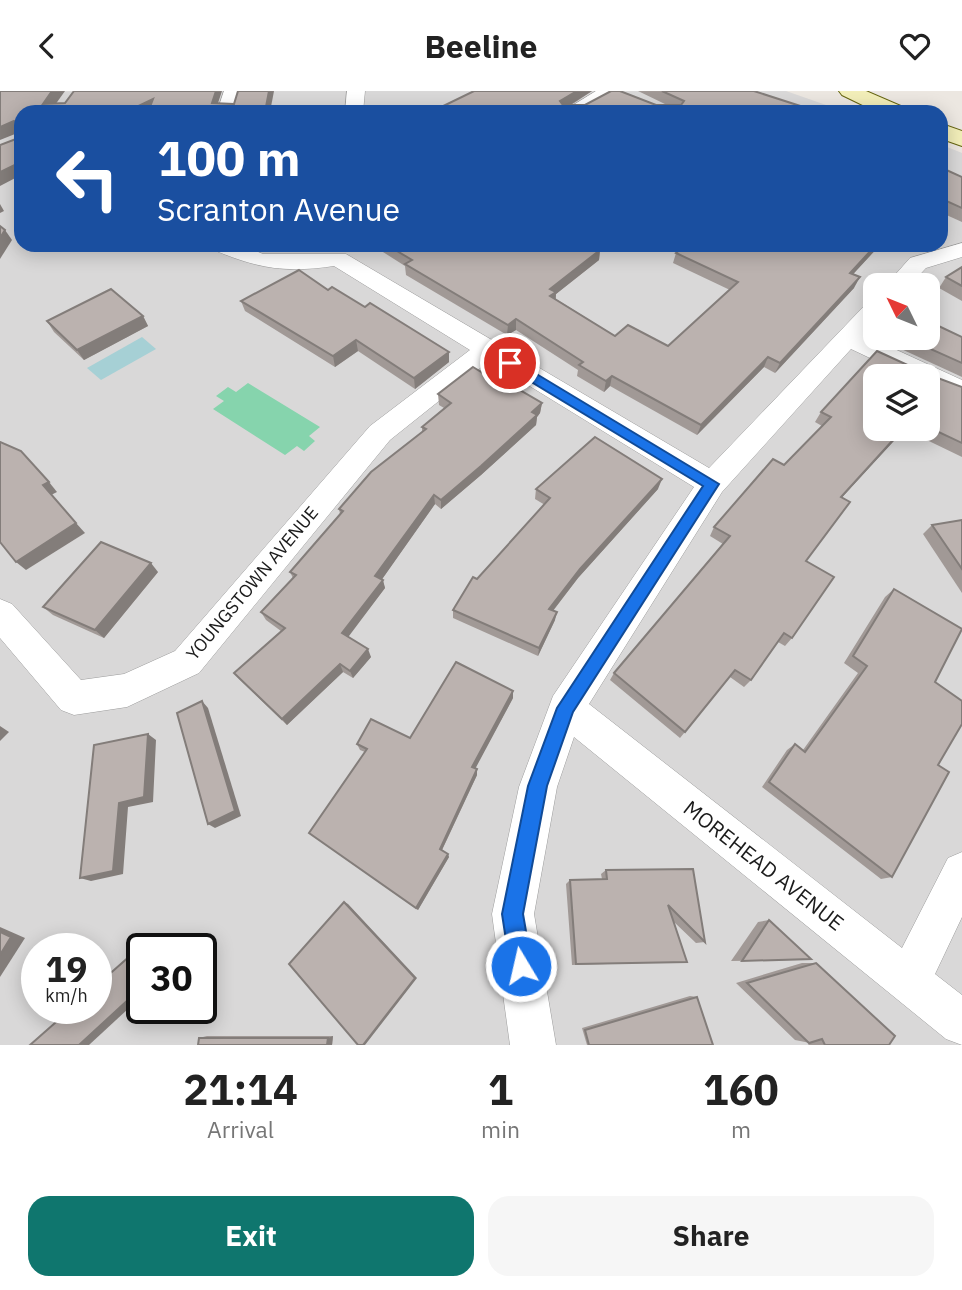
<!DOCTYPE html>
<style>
body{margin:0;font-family:"IBM Plex Sans",sans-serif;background:#f6f6f6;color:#222;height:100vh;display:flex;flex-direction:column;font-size:26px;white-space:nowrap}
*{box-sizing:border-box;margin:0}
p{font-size:23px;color:#767676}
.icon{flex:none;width:38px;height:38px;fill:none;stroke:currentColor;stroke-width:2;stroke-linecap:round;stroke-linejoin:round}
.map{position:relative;height:954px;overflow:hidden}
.drawer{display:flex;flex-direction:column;background:#fff;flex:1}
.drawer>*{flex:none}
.hud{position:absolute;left:14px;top:14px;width:934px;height:147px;border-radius:21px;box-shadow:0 4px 18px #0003;background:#1a4fa0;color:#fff;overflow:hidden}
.needle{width:46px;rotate:313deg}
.fabs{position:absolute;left:863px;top:182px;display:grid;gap:14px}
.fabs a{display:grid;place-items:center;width:77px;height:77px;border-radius:14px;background:#fff;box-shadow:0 4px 18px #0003;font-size:35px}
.speed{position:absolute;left:21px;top:842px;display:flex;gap:14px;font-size:35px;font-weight:700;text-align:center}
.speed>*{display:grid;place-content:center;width:91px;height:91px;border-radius:50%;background:#fff;box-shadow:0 4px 18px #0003;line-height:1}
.speed small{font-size:18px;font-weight:400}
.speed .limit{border:4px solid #111;border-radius:10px;background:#fff;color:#111}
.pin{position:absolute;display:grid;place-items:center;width:60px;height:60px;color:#fff;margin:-30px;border:4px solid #fff;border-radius:50%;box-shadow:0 2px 7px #0007}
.me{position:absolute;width:77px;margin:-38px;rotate:351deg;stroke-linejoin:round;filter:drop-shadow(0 0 5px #0008)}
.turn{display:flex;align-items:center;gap:24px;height:147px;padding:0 28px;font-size:32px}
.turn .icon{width:91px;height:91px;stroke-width:2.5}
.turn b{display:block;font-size:49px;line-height:60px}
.eta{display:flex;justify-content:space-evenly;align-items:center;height:119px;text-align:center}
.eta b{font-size:42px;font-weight:700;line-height:49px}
.button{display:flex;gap:14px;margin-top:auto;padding:14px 28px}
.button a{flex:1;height:80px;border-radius:21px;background:#0f766e;color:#fff;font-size:28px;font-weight:700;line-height:80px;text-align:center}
.button a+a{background:#f6f6f6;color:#222}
header{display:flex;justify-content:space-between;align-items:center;height:91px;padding:0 28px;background:#fff;font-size:32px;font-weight:700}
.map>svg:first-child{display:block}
.residential{fill:#d9d8d8;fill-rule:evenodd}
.pitch{fill:#86d4ad}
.water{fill:#a6d0d5}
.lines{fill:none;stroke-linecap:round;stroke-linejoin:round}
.street-casing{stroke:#9c9c9c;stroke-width:1}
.secondary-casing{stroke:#65640f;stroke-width:2}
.street{fill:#fff;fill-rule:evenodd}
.secondary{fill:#f2eeb9;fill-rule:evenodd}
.wall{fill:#a19996;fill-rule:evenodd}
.shaded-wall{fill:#837d7a}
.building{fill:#bbb2af;stroke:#837d7a;stroke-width:2}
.route{fill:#1a73e8;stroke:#114b97;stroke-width:2}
.labels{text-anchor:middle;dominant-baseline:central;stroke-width:5;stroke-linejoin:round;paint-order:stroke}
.street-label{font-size:18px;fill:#1b1b1b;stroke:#fff}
.near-street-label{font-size:21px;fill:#1b1b1b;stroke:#fff}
</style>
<header><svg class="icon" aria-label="back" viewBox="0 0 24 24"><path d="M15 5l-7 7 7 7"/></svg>Beeline<svg class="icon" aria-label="heart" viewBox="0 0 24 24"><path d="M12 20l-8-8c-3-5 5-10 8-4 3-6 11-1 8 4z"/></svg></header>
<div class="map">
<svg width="962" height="954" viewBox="0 0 962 954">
<rect width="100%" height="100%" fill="#ece7e1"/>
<path class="residential" d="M0,0H786L846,21H21V154H942V54L962,62V954H0ZM875,194H928V247H875ZM875,285H928V338H875ZM37,858H96V917H37ZM142,858H201V917H142Z"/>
<polygon class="pitch" points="248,292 320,336 309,345 315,350 304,360 297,355 285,364 213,318 224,310 216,305 228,296 236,301"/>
<polygon class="water" points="142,246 156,258 101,289 87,277"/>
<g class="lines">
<g class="street-casing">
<g id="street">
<polygon points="224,0 242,0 235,21 217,21"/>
<polygon points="347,0 365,0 363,21 345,21"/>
<polygon points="596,0 618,0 584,21 562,21"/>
<polygon points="962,152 962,166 926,177 910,194 886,194 910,167"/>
<path d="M211,154H241L263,163H346L709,377L867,212L875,209V232L864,244L962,289V309L928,294V285H908L851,258L722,401L589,613L902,857L948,767L962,761V826L935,883L962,904V954L946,948L574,646L557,696L534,823L556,954H510L492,823L519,696L553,605L694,396L489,270L390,349L199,582L127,616L74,624L61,619L0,547V508L12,513L81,589L124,583L175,560L370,335L470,259L334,175C286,182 259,178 214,159Z"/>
</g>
</g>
<g class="secondary-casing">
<g id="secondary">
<polygon points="839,0 866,0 903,16 906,21 877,21 842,4"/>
<polygon points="942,33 962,40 962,55 942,48"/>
</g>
</g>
<use href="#street" class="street"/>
<use href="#secondary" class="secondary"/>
</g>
<g class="wall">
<polygon points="474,0 592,0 571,14 667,14 638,0 754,0 819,21 431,21"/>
<polygon points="942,77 962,86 962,131 942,122"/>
<polygon points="372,154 590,154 600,159 599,169 556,203 556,208 615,245 668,255 730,199 673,172 676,162 686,154 880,154 853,183 854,197 775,282 764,276 697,344 610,295 604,301 577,285 578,279 516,239 507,244 406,184 405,175"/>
<polygon points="962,176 962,210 939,197 946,186"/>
<polygon points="328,199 449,271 415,298 358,260 335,276 245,220 241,210"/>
<polygon points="143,225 148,235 84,269 54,241 47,230"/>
<polygon points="962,246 962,286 886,251 889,247"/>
<path d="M877,260L914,277H933L935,286L962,296V366L904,338L842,406L850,411L806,470L834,486L792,547L785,555L778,551L751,589L744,596L730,586L680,647L610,589L614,582L723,453L710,445L714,436L773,368L784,374L822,335L815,331L821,321ZM875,285H928V338H875Z"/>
<polygon points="486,284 542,312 540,322 537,326 536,334 481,384 441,418 435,413 382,488 385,497 348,545 371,566 353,587 343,581 287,634 240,589 234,582 281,540 266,529 261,521 293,487 290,481 340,423 339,418 422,341 422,336 444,317 439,314 438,303"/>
<polygon points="536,398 658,398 578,487 553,520 555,529 538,565 453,527 453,519 477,488 545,414 535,408"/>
<polygon points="962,429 962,502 923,443 932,434"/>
<polygon points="158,481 104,547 53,524 43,516"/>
<polygon points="894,498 935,591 938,674 892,786 881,788 762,696 787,659 795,653 803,659 858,582 844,572 885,506"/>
<polygon points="513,607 475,677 477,684 442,759 449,766 418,819 313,745 365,661 360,659 357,653 410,647"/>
<polygon points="693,778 705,851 696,852 673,830 679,871 572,874 566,793 570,789 602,788 601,783 606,779"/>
<polygon points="769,829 798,869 731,870 758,831"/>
<polygon points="802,872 816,872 889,954 808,954 810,952 795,949 736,892"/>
<polygon points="690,905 697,906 713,954 587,954 582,937"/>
<polygon points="207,945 333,945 332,954 198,954 199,947"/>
</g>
<g class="shaded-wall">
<polygon points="52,0 65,0 50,21 43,13"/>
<polygon points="216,0 222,0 215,21 212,12"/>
<polygon points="269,0 274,0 270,21 265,21"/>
<polygon points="577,0 592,0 559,21 560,10"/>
<polygon points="153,8 152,21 126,21"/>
<polygon points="14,30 20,41 0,49 0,36"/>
<polygon points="21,71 21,84 0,95 0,81"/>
<polygon points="0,113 4,120 0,122"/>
<polygon points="5,139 12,149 0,168 0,147"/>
<polygon points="876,154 880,154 845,192 850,182"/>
<polygon points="600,159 599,169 556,203 555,211 549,215 550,198"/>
<polygon points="860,186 854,197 775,282 780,272"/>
<polygon points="143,225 148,235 84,269 77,259"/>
<polygon points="516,228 516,239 507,244 508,234"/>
<polygon points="356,249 358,260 335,276 333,265"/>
<polygon points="449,261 449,271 415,298 414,287"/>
<polygon points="768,266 764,276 697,344 701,334"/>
<polygon points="612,285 610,295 604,301 606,290"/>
<polygon points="542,312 540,322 537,326 536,334 481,384 441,418 441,409"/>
<polygon points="903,338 905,338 834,415 841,406"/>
<polygon points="662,388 658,398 578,487 548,526 549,518 580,478"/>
<polygon points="49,391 57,401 51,404 43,394"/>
<polygon points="434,404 435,413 378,494 375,485"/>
<polygon points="76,432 85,442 26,479 16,471"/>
<polygon points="151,472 158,481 104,547 95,539"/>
<polygon points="383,489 385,497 346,549 342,542"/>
<polygon points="557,521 555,529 538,565 539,557"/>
<polygon points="368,558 371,566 353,587 350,580"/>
<polygon points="340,573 343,581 287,634 282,628"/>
<polygon points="513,600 513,607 473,682 472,676"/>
<polygon points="202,610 208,617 241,725 215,737 208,733"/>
<polygon points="0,635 9,641 0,650"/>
<polygon points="148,643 156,649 153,711 128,716 123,783 91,790 80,787 119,712"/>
<polygon points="477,678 477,684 441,761 440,758"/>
<polygon points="448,763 449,766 418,819 416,817"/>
<polygon points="344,811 348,813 417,887 365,954 363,954"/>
<polygon points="0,836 25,847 0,886"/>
<polygon points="131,864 142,865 142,881"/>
<polygon points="142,896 142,905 89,954 79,954"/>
<polygon points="333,945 332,954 327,954 328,947"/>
</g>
<g class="building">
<polygon points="0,0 52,0 43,13 65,12 74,0 216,0 212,12 234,13 238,0 269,0 265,21 148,21 153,8 126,21 21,21 21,71 0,81 0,54 16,48 18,33 14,30 0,36"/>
<polygon points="474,0 577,0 560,10 563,14 585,14 611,0 620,0 656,14 681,14 684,10 662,0 754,0 819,21 431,21"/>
<polygon points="942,77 962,86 962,117 942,108"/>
<polygon points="0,135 5,139 0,147"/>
<polygon points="387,154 590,154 600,159 550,198 556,201 550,205 615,245 628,234 668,255 738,191 676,162 686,154 876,154 850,182 860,186 780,272 768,266 701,334 612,285 606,290 579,274 583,271 516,228 508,234 405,173 412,169"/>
<polygon points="962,176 962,195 946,186"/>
<polygon points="299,179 328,199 332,196 365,216 370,212 449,261 414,287 356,249 333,265 241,210"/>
<polygon points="111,198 143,225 77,259 47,230"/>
<polygon points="928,230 962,246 962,272 906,247 928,247"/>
<polygon points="877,260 914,277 933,277 935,286 962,296 962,352 928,336 928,285 875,285 875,338 903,338 841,406 850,411 806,470 834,486 792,547 784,542 751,589 735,579 685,641 614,582 730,445 714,436 773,368 784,374 831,326 821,321"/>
<polygon points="473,276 486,284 489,281 542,312 532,321 537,324 481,375 441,409 434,404 375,485 383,489 342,542 368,558 350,580 340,573 282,628 234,582 285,537 261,521 296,484 290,481 343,420 339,418 371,381 426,338 422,336 451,312 438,303"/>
<polygon points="595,346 662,388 580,478 549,518 557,521 539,557 453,519 473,486 477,488 550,407 536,398"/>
<polygon points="0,351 21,360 49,391 43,394 76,432 16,471 0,451"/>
<polygon points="962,429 962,478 932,434"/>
<polygon points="101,451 151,472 95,539 43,516"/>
<polygon points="894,498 962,538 935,591 962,610 962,633 938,674 949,681 892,786 769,691 795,653 805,661 867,575 853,565"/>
<polygon points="456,571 513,600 472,676 477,678 440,758 448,763 416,817 309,742 367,658 357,653 371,628 410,647"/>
<polygon points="202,610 235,720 208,733 177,622"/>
<polygon points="148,643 144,706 119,712 113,780 80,787 94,654"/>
<polygon points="693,778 705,851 668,814 687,871 576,873 570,789 607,788 606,779"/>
<polygon points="344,811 415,887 363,954 358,954 289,873"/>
<polygon points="769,829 811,868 742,870"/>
<polygon points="0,841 11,846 0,864"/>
<polygon points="131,864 142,881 142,896 79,954 30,954 72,917 96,917 96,895"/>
<polygon points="816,872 895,945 889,954 825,954 822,948 809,952 747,892"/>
<polygon points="697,906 713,954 589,954 585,939"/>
<polygon points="199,947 328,947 327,954 198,954"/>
</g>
<polygon class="route" points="510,267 719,393 573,621 547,695 523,823 532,875 529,883 521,886 513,883 510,875 502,823 528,695 557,617 703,395 505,275 505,269"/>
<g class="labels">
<g class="street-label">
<text transform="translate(252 492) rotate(-50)">YOUNGSTOWN AVENUE</text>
</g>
<g class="near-street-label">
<text transform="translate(764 774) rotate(38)">MOREHEAD AVENUE</text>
</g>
</g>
</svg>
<div class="fabs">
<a><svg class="needle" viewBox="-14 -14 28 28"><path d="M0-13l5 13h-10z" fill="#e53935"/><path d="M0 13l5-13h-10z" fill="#767676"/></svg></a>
<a><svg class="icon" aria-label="layers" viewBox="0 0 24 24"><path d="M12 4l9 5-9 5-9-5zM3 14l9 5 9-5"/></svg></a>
</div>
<div class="speed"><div>19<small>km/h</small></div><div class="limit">30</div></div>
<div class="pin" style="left:510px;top:272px;background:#d93025"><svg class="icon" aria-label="arrive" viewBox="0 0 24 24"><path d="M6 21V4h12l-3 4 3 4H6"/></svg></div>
<svg class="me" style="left:521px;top:875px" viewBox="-20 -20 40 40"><circle r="17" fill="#1a73e8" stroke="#fff" stroke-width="3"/><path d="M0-11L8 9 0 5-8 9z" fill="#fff"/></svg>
<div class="hud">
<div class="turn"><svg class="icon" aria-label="left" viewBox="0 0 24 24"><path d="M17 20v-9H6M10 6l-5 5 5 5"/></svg><div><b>100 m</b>Scranton Avenue</div></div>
</div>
</div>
<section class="drawer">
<div class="eta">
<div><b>21:14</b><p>Arrival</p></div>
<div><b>1</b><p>min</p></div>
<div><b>160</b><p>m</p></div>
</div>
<div class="button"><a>Exit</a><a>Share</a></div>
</section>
